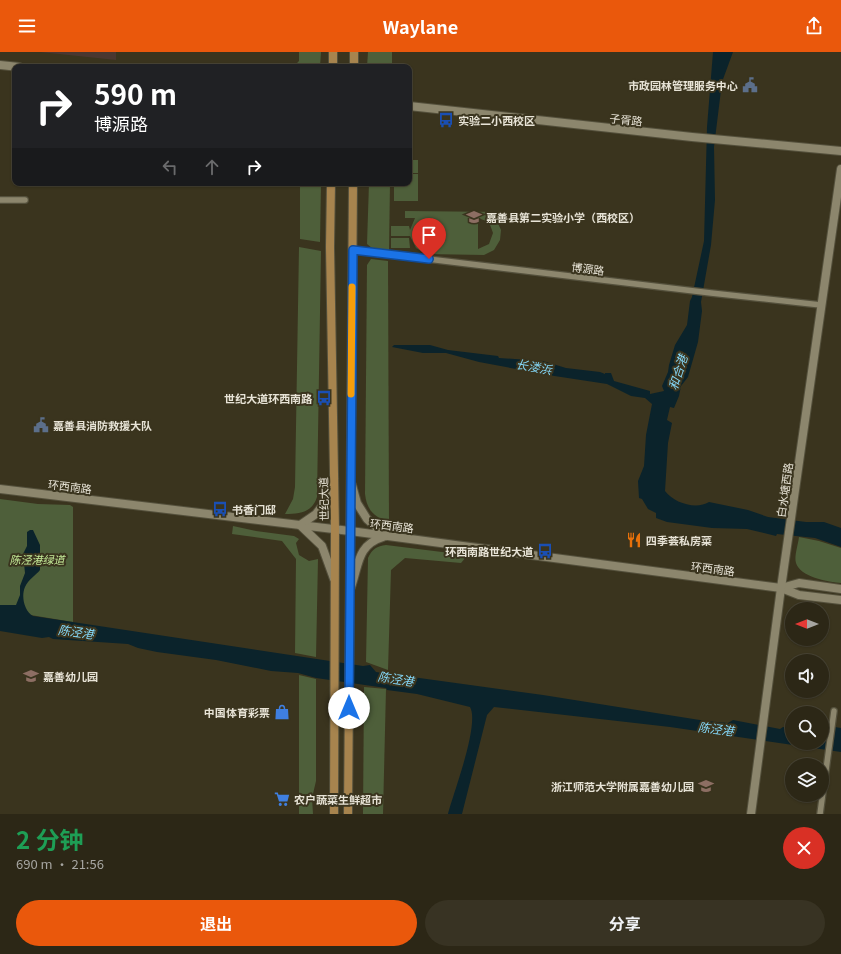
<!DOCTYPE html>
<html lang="zh">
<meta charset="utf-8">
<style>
body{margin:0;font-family:Georgia,"Noto Sans SC",serif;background:#383323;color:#f1f3f6;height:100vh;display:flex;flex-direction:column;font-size:15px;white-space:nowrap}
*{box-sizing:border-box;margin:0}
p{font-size:13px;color:#a6a5a1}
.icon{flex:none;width:22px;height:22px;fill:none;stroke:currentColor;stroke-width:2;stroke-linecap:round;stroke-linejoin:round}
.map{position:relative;height:762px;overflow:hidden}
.details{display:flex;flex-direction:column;background:#2c2716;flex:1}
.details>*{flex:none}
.hud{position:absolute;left:12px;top:12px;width:400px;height:122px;border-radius:8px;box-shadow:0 1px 3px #0004,0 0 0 1px #484435;background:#202124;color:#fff;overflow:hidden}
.needle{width:26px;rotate:270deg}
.fabs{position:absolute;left:785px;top:550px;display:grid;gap:8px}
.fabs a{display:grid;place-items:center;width:44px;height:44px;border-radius:50%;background:#2c2716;box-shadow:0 1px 3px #0004,0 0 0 1px #484435;font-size:20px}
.pin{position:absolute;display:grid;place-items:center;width:34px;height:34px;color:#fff;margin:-41px -17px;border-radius:50% 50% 50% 0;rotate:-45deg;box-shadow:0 0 4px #0007}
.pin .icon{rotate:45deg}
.me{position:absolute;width:44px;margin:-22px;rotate:0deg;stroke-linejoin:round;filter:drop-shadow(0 0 3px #0008)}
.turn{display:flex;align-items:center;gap:14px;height:84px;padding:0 16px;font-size:18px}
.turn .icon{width:52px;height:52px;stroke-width:2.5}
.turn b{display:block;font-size:28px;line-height:34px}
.lanes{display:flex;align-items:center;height:38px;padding:0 16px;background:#0003;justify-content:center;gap:20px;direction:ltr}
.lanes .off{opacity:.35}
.round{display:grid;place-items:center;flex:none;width:42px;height:42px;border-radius:21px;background:#383323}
.summary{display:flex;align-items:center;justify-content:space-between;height:68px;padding:0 16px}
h1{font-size:24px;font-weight:700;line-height:30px;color:#1e9e55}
.primary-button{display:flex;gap:8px;margin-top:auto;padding:8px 16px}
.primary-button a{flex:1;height:46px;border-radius:24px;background:#ea580c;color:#fff;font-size:16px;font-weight:700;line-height:46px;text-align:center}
.primary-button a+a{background:#383323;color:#f1f3f6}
header{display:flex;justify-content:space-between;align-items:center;height:52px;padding:0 16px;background:#ea580c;color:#fff;font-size:18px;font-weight:700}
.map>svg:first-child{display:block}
.medical{fill:#4a3730}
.green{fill:#4e5f3a;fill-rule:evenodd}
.water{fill:#0b232b}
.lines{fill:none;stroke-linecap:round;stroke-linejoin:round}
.street-casing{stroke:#54503c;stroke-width:8}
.secondary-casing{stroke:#54503c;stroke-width:10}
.primary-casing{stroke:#54503c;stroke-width:10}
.street{stroke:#8c866d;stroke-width:5.5}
.secondary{stroke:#8c866d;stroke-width:8}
.primary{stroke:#a7844e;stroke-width:8}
.route-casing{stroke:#114b97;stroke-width:10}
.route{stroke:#1a73e8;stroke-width:7}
.slow{stroke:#f59e0b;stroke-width:7}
.labels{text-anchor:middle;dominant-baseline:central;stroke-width:4;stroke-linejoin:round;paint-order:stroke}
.poi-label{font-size:11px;font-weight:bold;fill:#e7e3d6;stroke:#3a341e;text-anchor:start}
.street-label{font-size:11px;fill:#e7e3d6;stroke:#3a341e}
.park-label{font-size:11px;font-style:italic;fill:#c4ea98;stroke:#3a341e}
.water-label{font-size:12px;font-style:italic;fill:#84d6f6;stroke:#3a341e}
</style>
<header><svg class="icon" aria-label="menu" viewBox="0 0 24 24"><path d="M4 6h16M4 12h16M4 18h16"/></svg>Waylane<svg class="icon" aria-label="share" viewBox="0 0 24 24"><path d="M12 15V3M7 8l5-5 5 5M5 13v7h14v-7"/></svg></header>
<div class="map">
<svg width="841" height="762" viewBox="0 0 841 762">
<rect width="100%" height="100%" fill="#3a341e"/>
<polygon class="medical" points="40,0 116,0 116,8"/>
<g class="green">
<polygon points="299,0 321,0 320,15 293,15 299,9"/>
<polygon points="368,0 392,0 392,15 367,15"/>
<rect x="409" y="108" width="9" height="13"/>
<polygon points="409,122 418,122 418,149 394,149 394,131 409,131"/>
<polygon points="300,131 321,131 320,190 300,187"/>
<polygon points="369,131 390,131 389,199 372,196 367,192"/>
<path d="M405,159L501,160V167H496L501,178L500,188L494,198L484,203L426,202L416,196L410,184H391V174H409L410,178L415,166H405ZM432,166V196H431L421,192L416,180L420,170ZM478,166L489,170L493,181L489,192L478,197Z"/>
<polygon points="391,186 409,186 410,196 391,196"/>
<path d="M299,195L321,199L317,445C312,461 299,462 285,462L293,447L295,435Z"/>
<path d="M371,207L388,209L389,471C374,464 367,459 365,442L367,213Z"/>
<polygon points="0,447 38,452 70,453 73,455 73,570 0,558"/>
<polygon points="233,474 256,479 294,484 299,487 296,491 299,503 309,509 318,507 316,605 295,601 296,507 282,489 232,482"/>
<path d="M799,485L819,489L841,496V531C829,530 800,525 796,511C794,504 798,493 799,485Z"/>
<path d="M386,493L466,503V505L461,511L405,506L391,518L388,618L366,610L368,506C372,497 377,494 386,493Z"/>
<polygon points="299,623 316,627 316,729 312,746 313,762 299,762"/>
<polygon points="364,635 386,637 383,762 363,762"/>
</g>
<g class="water">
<path d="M713,0H733L722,30L714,95L715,148L711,193L701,250L702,259L698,290L688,325L681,334L679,344L674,356L670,355L667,368L672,371L668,391L665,439C674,451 696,458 709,450L748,458L768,465L806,470H824L841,476V495L815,486L777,482L776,484L747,477L712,476L667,470L656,466V461L648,457L642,447L639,446L638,429L644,414L646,383L652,352L645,346L631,344L607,332L548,323L479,310L446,301H423L392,295L394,293H430L448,298L498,304L499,306L543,309L566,316L600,320L605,322V321H611L614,329L650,339V342L664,339L662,334L668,320L669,313L675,293L687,273L690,249L692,245L704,189L707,75Z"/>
<path d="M30,478H33L40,493V518C36,523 28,528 25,535C21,544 24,559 33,564L363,614L370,613L376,620L543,643L706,669L728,671L733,668L780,677L783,675L792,677V691H822V673L841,676V700L670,675L494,655L487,663L462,762H448C453,742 480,672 470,655L417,642L387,638L386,636L316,626L298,621L271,619L216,608L157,600L138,596L128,592L53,587L49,585L42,586L0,579V553H16L20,543V534L25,521L23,502L27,494V480Z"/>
</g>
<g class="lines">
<g class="street-casing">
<g id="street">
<polyline points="0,148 25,148"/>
<polyline points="353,198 711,241 821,253"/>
<polyline points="820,762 834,659"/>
</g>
</g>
<g class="secondary-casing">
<g id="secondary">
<polyline points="0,13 19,15"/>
<polyline points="409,54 692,85 841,99"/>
<polyline points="352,433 357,451 367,467 386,484"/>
<polyline points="0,437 350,479 781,536 799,543 841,548"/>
<polyline points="300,473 316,462 323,453 334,427"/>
<polyline points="301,474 322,494 334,527"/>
<path d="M351,535C359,513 357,493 383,485"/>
<polyline points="781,536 799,531 841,537"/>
<polyline points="751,762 781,536 841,117"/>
</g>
</g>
<g class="primary-casing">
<g id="primary">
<polyline points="333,15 333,0"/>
<polyline points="354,15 354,0"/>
<polyline points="331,131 330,195 335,477 334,762"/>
<polyline points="348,762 353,131"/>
</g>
</g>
<use href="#street" class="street"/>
<use href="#secondary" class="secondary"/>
<use href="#primary" class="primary"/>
</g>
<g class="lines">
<g class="route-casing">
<polyline id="route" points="349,656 353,198 429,207"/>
</g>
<use href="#route" class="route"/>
<polyline class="slow" points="351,342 352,235"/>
</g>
<defs>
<g id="civic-bare" transform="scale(1.2)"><path d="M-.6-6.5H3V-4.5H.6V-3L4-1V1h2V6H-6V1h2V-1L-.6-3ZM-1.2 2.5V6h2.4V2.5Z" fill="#5c6f8a" stroke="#3a341e" stroke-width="2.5" paint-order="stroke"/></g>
<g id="bus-bare" transform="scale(1.2)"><path d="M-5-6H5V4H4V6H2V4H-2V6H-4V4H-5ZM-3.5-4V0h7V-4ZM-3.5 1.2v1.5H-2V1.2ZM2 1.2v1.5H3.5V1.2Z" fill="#1a4fb4" stroke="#3a341e" stroke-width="2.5" paint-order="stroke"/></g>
<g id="school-bare" transform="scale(1.2)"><path d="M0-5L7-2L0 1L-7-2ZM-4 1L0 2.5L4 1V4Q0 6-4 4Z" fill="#8d6e63" stroke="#3a341e" stroke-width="2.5" paint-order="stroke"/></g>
<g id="restaurant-bare" transform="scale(1.2)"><path d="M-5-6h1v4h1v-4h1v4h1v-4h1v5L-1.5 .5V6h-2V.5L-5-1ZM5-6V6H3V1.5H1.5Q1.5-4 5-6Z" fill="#e8710a" stroke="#3a341e" stroke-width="2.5" paint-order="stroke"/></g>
<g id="shop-bare" transform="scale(1.2)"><path d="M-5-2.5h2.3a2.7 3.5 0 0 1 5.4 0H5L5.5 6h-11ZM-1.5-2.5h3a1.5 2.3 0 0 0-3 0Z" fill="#3f7fe0" stroke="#3a341e" stroke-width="2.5" paint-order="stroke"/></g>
<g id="supermarket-bare" transform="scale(1.2)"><path d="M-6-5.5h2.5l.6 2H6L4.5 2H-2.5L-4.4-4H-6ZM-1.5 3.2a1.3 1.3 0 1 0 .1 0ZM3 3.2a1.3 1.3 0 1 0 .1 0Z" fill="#3f7fe0" stroke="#3a341e" stroke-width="2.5" paint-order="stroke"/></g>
</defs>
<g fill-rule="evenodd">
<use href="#civic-bare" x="750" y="33"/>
<use href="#bus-bare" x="446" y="68"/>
<use href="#school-bare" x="474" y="165"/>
<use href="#bus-bare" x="324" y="346"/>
<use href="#civic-bare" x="41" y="373"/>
<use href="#bus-bare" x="220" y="457"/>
<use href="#restaurant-bare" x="634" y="488"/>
<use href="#bus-bare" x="545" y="499"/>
<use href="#school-bare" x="31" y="624"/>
<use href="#shop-bare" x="282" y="660"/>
<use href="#school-bare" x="706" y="734"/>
<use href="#supermarket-bare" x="282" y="747"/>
</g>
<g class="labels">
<g class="poi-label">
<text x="738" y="33" text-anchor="end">市政园林管理服务中心</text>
<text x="458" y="68">实验二小西校区</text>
<text x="486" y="165">嘉善县第二实验小学（西校区）</text>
<text x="312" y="346" text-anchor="end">世纪大道环西南路</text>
<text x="53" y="373">嘉善县消防救援大队</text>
<text x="232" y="457">书香门邸</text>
<text x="646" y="488">四季荟私房菜</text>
<text x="533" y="499" text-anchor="end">环西南路世纪大道</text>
<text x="43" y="624">嘉善幼儿园</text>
<text x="270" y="660" text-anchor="end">中国体育彩票</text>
<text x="694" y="734" text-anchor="end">浙江师范大学附属嘉善幼儿园</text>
<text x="294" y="747">农户蔬菜生鲜超市</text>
</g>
<g class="street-label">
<text transform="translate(626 67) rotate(6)">子胥路</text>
<text transform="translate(588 216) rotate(7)">博源路</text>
<text transform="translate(70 434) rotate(7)">环西南路</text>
<text transform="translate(784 438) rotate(-82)">白水塘西路</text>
<text transform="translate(323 447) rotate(-91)">世纪大道</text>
<text transform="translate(392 473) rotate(7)">环西南路</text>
<text transform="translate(713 516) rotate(7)">环西南路</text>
</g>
<g class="park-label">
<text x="37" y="507">陈泾港绿道</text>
</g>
<g class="water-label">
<text transform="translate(534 314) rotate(10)">长溇浜</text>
<text transform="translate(677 320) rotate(-72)">和合港</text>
<text transform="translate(76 579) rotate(8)">陈泾港</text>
<text transform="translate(396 626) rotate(9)">陈泾港</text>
<text transform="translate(716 676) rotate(7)">陈泾港</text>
</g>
</g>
</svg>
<div class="fabs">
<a><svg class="needle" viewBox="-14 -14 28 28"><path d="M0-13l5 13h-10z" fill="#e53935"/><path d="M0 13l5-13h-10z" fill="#a6a5a1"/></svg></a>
<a><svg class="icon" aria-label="sound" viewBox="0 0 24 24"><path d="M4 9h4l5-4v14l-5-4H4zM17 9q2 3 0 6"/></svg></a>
<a><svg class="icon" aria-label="search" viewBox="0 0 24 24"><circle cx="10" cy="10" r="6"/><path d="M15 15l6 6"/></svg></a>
<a><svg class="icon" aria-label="layers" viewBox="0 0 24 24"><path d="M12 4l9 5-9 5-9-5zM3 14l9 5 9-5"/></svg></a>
</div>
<div class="pin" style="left:429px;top:207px;background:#d93025"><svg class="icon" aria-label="arrive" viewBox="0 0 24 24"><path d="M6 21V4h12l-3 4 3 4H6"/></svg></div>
<svg class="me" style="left:349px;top:656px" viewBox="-20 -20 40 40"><circle r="19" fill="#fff"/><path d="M0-13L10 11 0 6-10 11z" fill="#1a73e8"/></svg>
<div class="hud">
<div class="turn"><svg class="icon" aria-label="right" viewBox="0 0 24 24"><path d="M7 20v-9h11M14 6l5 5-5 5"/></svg><div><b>590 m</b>博源路</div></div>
<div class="lanes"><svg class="icon off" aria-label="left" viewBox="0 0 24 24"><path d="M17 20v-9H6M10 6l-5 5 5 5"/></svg><svg class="icon off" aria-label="ahead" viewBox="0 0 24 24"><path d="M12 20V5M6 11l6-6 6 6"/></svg><svg class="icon" aria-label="right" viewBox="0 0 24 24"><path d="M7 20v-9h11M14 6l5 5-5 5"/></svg></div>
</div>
</div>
<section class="details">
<div class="summary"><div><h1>2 分钟</h1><p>690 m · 21:56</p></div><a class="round" style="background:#d93025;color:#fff"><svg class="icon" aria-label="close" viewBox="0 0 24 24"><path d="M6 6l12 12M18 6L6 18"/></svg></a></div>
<div class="primary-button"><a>退出</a><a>分享</a></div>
</section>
